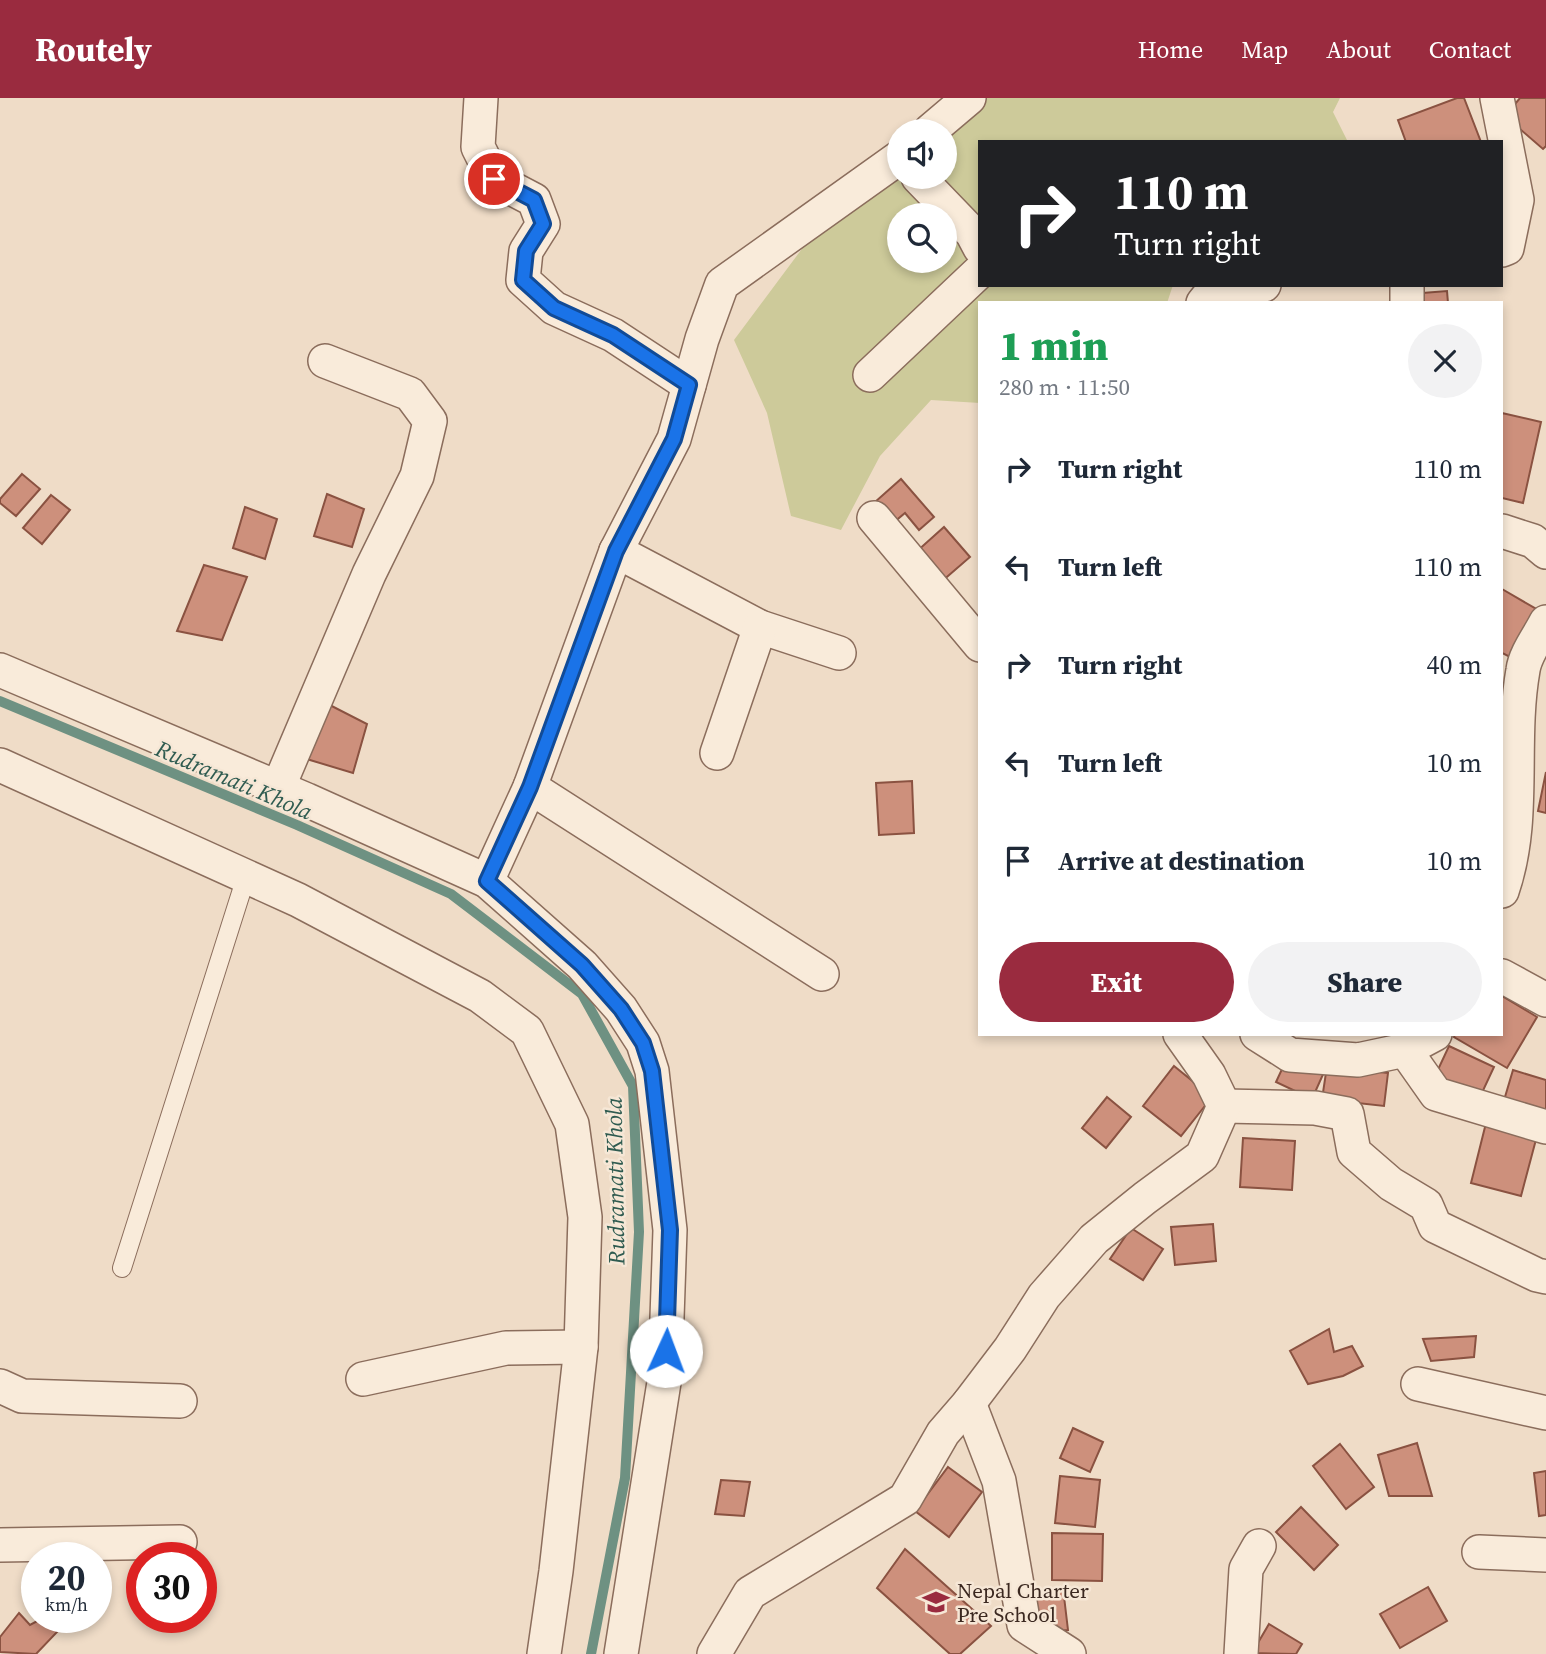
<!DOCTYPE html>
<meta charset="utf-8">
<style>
body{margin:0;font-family:"Source Serif 4",serif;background:#f2f2f3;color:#1f2937;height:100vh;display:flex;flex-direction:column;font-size:26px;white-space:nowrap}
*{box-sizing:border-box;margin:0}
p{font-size:23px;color:#747a83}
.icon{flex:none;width:38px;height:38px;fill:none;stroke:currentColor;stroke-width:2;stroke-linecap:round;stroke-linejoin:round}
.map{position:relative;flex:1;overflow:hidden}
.panel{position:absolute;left:978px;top:203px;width:525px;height:735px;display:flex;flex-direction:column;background:#fff;border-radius:0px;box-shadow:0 4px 10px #0003}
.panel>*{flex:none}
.banner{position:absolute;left:978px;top:42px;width:525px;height:147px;border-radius:0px;box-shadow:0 4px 10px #0003;background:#202124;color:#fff;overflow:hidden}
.buttons{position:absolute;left:887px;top:21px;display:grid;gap:14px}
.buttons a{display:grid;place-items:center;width:70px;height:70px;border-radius:50%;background:#fff;box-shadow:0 4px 10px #0003;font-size:35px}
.speed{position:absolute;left:21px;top:1444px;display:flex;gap:14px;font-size:35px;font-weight:700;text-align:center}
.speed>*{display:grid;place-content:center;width:91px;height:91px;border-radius:50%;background:#fff;box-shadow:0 4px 10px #0003;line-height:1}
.speed small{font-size:18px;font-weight:400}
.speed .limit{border:10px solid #d22;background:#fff;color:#111}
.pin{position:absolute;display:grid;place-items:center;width:60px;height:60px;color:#fff;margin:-30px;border:4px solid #fff;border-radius:50%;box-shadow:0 2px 7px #0007}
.me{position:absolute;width:77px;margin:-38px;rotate:2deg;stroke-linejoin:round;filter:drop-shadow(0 0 5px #0008)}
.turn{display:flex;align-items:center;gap:24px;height:147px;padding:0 21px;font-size:32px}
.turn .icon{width:91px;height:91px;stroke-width:2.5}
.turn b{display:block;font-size:49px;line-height:60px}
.round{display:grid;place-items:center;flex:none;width:74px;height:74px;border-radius:37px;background:#f2f2f3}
.head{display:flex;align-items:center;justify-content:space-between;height:119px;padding:0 21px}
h1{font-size:42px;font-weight:800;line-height:52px;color:#1e9e55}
.button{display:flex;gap:14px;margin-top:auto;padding:14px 21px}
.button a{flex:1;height:80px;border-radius:42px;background:#9a2b3f;color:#fff;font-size:28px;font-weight:800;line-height:80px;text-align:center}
.button a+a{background:#f2f2f3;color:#1f2937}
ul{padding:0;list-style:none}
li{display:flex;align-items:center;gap:21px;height:98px;padding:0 21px}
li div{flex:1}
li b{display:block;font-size:26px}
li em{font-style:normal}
header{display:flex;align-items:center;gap:42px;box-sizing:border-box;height:98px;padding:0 35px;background:#9a2b3f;color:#fff}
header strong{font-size:33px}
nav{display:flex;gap:38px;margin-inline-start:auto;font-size:24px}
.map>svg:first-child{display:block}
.green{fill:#cdca9a;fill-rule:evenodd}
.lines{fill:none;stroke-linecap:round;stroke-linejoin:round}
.stream{stroke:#6e9182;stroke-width:10}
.building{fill:#cd907c;stroke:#8a5241;stroke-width:2}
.lane-casing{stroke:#8b6d5c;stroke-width:20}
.street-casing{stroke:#8b6d5c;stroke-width:36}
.lane{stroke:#f9ebda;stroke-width:18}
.street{stroke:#f9ebda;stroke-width:33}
.route-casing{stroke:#114b97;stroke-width:18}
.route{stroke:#1a73e8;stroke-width:12}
.labels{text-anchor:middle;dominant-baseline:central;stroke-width:5;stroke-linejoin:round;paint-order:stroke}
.poi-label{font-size:21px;fill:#3b2820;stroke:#f6e7d6;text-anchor:start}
.water-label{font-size:23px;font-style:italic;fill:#2f5b50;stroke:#f6e7d6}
</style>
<header>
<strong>Routely</strong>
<nav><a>Home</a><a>Map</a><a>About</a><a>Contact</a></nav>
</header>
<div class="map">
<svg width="1546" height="1556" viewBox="0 0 1546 1556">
<rect width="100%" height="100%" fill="#efdcc7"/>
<path class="green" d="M969,0H1340L1333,14L1348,44H980V187H1173L1167,205H980V305L931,302L880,358L841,432L791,418L767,315L734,242L851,85L900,79H945V33ZM900,117H945V163H900Z"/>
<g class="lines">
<polyline class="stream" points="0,603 297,727 451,796 582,896 633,988 639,1134 625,1380 591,1556"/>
</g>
<g class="building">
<polygon points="1457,0 1464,0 1481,44 1406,44 1398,22"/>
<polygon points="1520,0 1546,0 1546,48 1543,51 1505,18"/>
<polygon points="1447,193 1448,205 1411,205 1410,196"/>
<polygon points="1502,315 1541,324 1523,405 1502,400"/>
<polygon points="22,376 40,391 16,418 0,405 0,401"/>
<polygon points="901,381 934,419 919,432 905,415 893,425 875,404"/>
<polygon points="327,396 364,411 352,449 314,438"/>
<polygon points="51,397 70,412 42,446 23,430"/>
<polygon points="245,409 277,421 265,461 233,450"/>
<polygon points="944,429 970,459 941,484 916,454"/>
<polygon points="204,467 247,479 222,542 177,533"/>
<polygon points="1502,491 1538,512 1512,560 1502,555"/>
<polygon points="318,601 367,626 353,675 300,659"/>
<polygon points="1546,674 1546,715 1538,713"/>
<polygon points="912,683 914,735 879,737 876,685"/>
<polygon points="1502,898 1537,919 1507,970 1454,939 1455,936 1502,936"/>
<polygon points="1449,948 1494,969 1480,999 1435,978"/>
<polygon points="1289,956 1325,972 1312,1001 1276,984"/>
<polygon points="1174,968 1212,999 1181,1038 1143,1008"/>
<polygon points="1327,968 1388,975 1384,1008 1322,1001"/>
<polygon points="1513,972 1546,982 1546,1023 1502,1009"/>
<polygon points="1107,999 1131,1019 1106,1050 1082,1030"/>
<polygon points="1487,1021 1538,1034 1521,1098 1471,1085"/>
<polygon points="1243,1040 1295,1043 1292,1092 1240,1089"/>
<polygon points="1213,1126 1216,1163 1175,1167 1171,1129"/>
<polygon points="1131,1130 1163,1151 1143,1182 1110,1161"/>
<polygon points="1329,1231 1334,1254 1352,1248 1363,1268 1343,1278 1308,1286 1290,1253"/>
<polygon points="1476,1238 1474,1259 1431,1263 1423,1241"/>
<polygon points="1073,1330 1103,1344 1090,1374 1060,1360"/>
<polygon points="1417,1345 1432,1398 1389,1398 1378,1357"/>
<polygon points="1340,1346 1374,1389 1346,1411 1313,1368"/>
<polygon points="948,1369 982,1394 949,1439 915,1413"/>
<polygon points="1546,1373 1546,1417 1539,1418 1534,1375"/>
<polygon points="1060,1378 1100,1382 1095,1429 1055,1425"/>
<polygon points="721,1382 750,1384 744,1418 715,1416"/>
<polygon points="1301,1409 1338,1447 1314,1472 1276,1434"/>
<polygon points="1052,1435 1103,1436 1102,1483 1052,1482"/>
<polygon points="905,1451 991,1528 960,1556 950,1556 877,1490"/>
<polygon points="1428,1489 1447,1523 1400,1550 1380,1516"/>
<polygon points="1063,1490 1068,1532 1039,1535 1033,1494"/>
<polygon points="19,1515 30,1527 41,1521 58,1533 36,1556 0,1554 0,1539"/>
<polygon points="1269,1526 1302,1546 1296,1556 1252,1555"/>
</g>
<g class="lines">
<g class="lane-casing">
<polyline id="lane" points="122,1170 246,779"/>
</g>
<g class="street-casing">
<g id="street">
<polyline points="481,0 478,49 494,81 534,102 543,126 526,153 523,182 554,210 613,237 689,287"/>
<polyline points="1497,0 1517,102 1507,150 1502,152"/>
<polyline points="930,33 969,0"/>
<polyline points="918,79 972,135 980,150"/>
<polyline points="1203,205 1207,200 1264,187"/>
<polyline points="1407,205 1407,187"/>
<polyline points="870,277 980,173"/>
<polyline points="874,420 980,547"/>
<polyline points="1502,433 1533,443 1546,454"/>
<polyline points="616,453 760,529 839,555"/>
<polyline points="0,572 307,702 487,783 582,867 621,911 643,945 652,973 670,1132 665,1278 621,1556"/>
<polyline points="717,655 760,529"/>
<polyline points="0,667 298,802 480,898 527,933 572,1026 585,1119 581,1249 556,1473 544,1556"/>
<polyline points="530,689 822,876"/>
<polyline points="278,690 369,476 417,378 430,323 410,296 325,263"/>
<polyline points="487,783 530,689 616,453 674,341 702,241 722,186 900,59"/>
<path d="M1502,793C1527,721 1510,646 1523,572C1525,556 1539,538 1546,524"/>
<polyline points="1502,878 1546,902"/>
<polyline points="1257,936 1290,957 1358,962 1405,952 1435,936"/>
<polyline points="1405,952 1436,996 1546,1029"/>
<polyline points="1224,1008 1315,1010 1347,1016 1354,1054 1391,1086 1426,1107 1435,1128 1537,1177 1546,1179"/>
<polyline points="363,1281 506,1250 581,1249"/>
<polyline points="1418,1286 1546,1315"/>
<polyline points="0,1288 22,1298 180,1303"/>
<polyline points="969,1305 999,1383 1024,1527 1069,1556"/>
<polyline points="0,1447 180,1444"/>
<polyline points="1479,1454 1546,1457"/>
<polyline points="714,1556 750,1495 905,1401 943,1335 969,1305 1010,1251 1044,1198 1094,1141 1145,1100 1202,1058 1224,1008 1209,977 1180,936"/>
<polyline points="1241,1556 1246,1471 1259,1448"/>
</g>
</g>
<use href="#lane" class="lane"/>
<use href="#street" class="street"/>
</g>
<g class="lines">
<g class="route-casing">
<polyline id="route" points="494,81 534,102 543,126 526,153 523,182 554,210 613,237 689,287 674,341 616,453 530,689 487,783 582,867 621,911 643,945 652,973 670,1132 666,1253"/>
</g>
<use href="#route" class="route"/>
</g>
<defs>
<g id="school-bare" transform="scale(2.1)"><path d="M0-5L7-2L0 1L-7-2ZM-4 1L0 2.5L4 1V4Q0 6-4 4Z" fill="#9a2b3f" stroke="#f6e7d6" stroke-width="2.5" paint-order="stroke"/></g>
</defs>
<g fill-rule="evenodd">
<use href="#school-bare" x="936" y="1504"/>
</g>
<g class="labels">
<g class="poi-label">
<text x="957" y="1492">Nepal Charter<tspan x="957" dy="24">Pre School</tspan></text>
</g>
<g class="water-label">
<text transform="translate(234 682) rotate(23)">Rudramati Khola</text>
<text transform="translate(615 1083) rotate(-91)">Rudramati Khola</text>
</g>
</g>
</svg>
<div class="buttons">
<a><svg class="icon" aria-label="sound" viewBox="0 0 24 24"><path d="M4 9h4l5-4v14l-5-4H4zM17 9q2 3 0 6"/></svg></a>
<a><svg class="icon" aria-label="search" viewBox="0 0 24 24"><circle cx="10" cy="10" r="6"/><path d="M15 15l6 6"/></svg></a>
</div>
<div class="speed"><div>20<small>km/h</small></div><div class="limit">30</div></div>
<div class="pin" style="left:494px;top:81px;background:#d93025"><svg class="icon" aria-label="arrive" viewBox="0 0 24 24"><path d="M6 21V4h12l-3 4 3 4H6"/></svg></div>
<svg class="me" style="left:666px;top:1253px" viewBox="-20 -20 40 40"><circle r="19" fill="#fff"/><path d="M0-13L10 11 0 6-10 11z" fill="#1a73e8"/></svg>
<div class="banner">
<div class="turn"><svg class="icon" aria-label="right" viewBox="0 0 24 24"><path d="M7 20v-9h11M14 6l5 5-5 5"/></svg><div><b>110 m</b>Turn right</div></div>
</div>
<section class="panel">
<div class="head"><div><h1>1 min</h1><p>280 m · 11:50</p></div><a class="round"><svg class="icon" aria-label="close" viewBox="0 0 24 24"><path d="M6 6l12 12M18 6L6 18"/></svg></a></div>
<ul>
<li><svg class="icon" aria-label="right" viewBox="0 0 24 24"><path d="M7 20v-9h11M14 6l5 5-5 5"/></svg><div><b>Turn right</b></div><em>110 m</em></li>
<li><svg class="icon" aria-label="left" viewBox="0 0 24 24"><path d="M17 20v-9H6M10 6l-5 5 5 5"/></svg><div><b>Turn left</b></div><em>110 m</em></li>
<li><svg class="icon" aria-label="right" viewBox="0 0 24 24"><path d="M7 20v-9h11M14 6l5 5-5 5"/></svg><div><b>Turn right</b></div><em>40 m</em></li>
<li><svg class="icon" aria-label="left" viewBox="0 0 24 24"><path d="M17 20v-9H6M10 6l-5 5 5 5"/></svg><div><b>Turn left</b></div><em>10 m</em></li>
<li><svg class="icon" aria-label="arrive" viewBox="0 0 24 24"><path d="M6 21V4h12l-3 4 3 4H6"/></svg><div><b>Arrive at destination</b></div><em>10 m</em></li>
</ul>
<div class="button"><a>Exit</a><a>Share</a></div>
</section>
</div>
